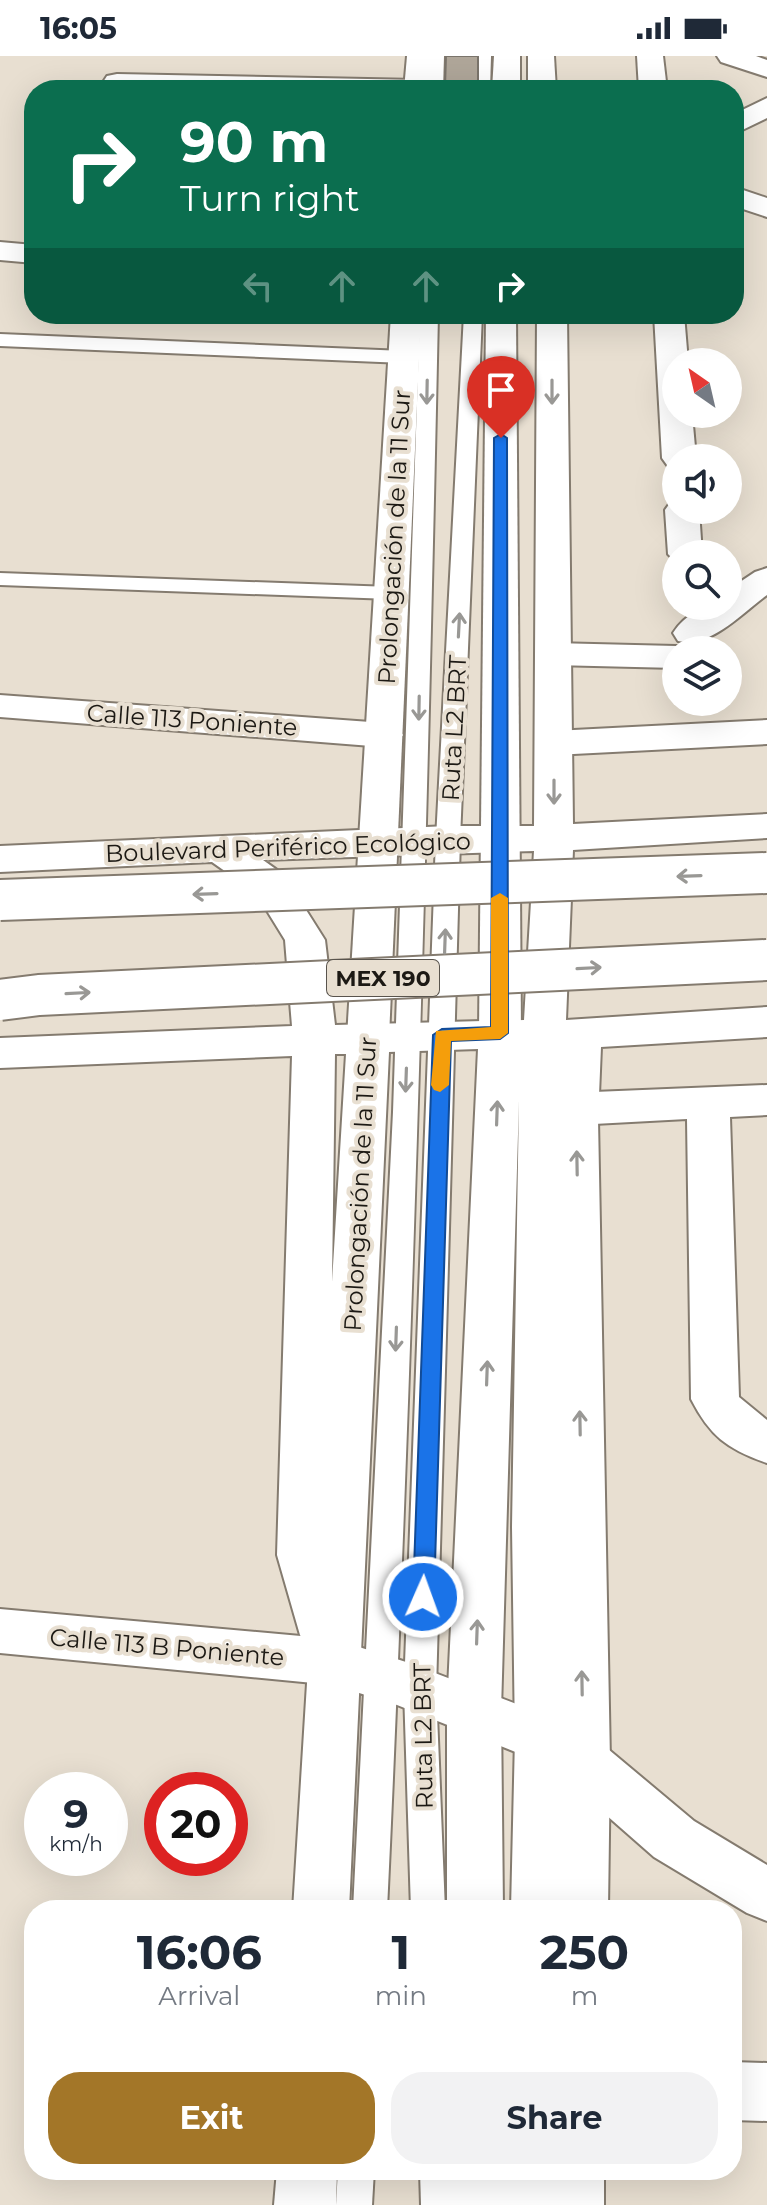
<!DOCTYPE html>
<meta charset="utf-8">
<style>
body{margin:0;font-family:Montserrat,sans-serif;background:#f2f2f3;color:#1f2937;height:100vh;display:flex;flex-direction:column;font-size:30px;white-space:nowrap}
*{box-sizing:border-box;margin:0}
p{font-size:26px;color:#747a83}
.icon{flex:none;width:44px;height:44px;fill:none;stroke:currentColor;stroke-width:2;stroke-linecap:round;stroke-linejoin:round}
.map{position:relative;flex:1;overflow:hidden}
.sheet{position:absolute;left:24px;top:1844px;width:718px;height:280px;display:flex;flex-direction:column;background:#fff;border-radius:32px;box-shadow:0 8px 32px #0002}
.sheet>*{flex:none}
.banner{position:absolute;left:24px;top:24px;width:720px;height:244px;border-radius:32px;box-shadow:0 8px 32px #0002;background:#0b6e4f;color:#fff;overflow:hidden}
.needle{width:52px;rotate:326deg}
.tools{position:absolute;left:662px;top:292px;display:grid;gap:16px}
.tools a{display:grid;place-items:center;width:80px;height:80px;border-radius:50%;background:#fff;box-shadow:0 8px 32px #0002;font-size:40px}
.speed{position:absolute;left:24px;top:1716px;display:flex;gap:16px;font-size:40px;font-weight:700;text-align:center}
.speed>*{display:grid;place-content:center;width:104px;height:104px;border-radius:50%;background:#fff;box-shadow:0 8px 32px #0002;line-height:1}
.speed small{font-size:20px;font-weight:400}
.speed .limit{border:12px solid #d22;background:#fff;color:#111}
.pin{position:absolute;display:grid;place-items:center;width:68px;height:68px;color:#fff;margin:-82px -34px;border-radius:50% 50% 50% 0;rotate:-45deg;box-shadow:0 0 8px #0007}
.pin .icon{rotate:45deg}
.me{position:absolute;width:88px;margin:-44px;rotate:2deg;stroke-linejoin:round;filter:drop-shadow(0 0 6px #0008)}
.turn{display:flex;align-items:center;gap:28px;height:168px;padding:0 24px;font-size:36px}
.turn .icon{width:104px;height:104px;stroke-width:2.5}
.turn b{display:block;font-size:56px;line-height:68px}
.lanes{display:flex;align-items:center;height:76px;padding:0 24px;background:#0003;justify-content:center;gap:40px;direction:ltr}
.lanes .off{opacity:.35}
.eta{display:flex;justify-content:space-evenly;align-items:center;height:136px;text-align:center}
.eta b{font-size:48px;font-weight:700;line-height:56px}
.primary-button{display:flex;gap:16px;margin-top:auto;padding:16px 24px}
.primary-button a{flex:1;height:92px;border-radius:32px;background:#a37628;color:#fff;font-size:32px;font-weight:700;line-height:92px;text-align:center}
.primary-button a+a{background:#f2f2f3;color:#1f2937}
.status{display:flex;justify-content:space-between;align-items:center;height:56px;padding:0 40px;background:#fff;direction:ltr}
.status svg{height:22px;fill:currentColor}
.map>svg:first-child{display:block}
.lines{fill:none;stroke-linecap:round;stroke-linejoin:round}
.lane-casing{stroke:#847b6f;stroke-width:4}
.street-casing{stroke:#847b6f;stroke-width:4}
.secondary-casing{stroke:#847b6f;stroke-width:4}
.primary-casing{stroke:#847b6f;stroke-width:4}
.lane{fill:#fff;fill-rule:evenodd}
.street{fill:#fff;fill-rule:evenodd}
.secondary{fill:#fff;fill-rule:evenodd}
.primary{fill:#fff;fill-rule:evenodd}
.highway-bridge-casing{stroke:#847b6f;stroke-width:44;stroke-linecap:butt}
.highway-bridge{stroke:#fff;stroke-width:40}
.wall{fill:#968f84}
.building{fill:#afa699;stroke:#7a746b;stroke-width:2}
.oneway{stroke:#999895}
.route{fill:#1a73e8;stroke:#114b97;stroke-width:2}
.slow{fill:#f59e0b}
.labels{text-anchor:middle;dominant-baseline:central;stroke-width:8;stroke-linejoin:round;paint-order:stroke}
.shield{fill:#e8dfd1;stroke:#59544d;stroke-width:2}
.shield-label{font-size:22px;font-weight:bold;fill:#1c1914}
.street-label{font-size:24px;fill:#1c1914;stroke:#e8dfd1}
</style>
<div class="status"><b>16:05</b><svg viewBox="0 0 49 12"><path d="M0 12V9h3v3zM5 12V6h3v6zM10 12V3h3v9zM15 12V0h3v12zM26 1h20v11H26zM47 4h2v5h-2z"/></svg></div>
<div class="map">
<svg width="767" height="2149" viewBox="0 0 767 2149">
<rect width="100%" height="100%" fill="#e8dfd1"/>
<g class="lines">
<g class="lane-casing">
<g id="lane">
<polygon points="428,0 444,0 443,34 427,34"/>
<polygon points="475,0 491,0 490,34 474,34"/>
<path d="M420,258H438C427,790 412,1322 387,1854H353L393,1056Z"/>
<polygon points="464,258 482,258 460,783 436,1634 445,1854 411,1854 404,1634 436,783"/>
<polygon points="0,278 404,295 413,301 404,307 0,290"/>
<polygon points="0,517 391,531 401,537 391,543 0,529"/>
<polygon points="338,2114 374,2114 372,2149 336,2149"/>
<polygon points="420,2114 456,2114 457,2149 421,2149"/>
</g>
</g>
<g class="street-casing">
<g id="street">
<polygon points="637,0 663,0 667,34 639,34"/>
<polygon points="717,0 756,0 767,4 767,21 721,6"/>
<polygon points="117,18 418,24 428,26 432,32 107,32 103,26 107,20"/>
<polygon points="767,42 767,62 734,78 734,58"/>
<polygon points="734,131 767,142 767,161 734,150"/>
<polygon points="0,186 34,189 34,207 0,204"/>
<polygon points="654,258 684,258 688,306 676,306 676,358 692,358 696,402 676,402 676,411 667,409 662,402"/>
<polygon points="676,445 676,454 699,454 702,498 676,498 676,506 668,498 665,454 670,447"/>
<path d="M767,512V539C742,557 710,593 678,585L673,577C687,556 704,550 728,550V534L755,516Z"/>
<polygon points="553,587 676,590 689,594 676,594 676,612 553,609 540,606 535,598 540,590"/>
<polygon points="0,639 384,667 397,671 403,679 397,687 384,691 0,661"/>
<polygon points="767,664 767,688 554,699 541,695 535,687 541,679 554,675"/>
<path d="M767,1029V1059L730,1061L739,1341L767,1364V1407C727,1393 710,1380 691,1343L687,1063L594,1068L579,1063L572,1052L579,1041L594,1036Z"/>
<polygon points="0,1553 334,1583 406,1606 561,1665 602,1688 694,1765 767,1809 767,1865 747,1857 654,1801 564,1722 523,1699 397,1649 334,1629 0,1597"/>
<polygon points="732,2006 767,2007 767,2065 732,2064"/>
</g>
</g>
<g class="secondary-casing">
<g id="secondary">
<polygon points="528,0 554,0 556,34 528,34"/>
<path d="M537,258H567L573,768L767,758V782L573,794L566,964L767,951V981L601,991L598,1063L610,1705L608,1854H511L515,1682L512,1471L519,1044L501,1654L503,1854H447V1654L478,993L389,996L349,1854H293L309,1595L300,1579L277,1499L292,1000L0,1012V982L292,970L285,884L256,837L212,806L0,816V790L448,770H534ZM534,795L524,964L335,969L325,884L284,819L263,804ZM335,998H346L332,1226Z"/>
<polygon points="277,2114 337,2114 336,2149 274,2149"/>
<polygon points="446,2114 604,2114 604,2149 445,2149"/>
</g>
</g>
<g class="primary-casing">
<g id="primary">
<polygon points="407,0 433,0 432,34 404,34"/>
<polygon points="494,0 520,0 520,34 492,34"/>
<polygon points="391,258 421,258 389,981 383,991 368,996 353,991 347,981"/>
<polygon points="486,258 516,258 521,977 515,987 500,992 485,987 479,977"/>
</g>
</g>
<use href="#lane" class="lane"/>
<use href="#street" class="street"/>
<use href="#secondary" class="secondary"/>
<use href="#primary" class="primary"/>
<g class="highway-bridge-casing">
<g id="highway-bridge">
<polyline points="0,844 767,817"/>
<polyline points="0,944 39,939 767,904"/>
</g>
</g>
<use href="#highway-bridge" class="highway-bridge"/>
</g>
<polygon class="wall" points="446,0 478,0 478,34 445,34"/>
<polygon class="building" points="446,0 478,0 478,31 445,31"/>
<defs><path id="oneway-shaft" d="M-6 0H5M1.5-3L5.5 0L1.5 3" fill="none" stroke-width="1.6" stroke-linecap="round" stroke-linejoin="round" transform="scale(2)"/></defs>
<g class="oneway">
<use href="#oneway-shaft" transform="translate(427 336) rotate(91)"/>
<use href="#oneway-shaft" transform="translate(552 336) rotate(90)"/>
<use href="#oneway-shaft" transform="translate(459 569) rotate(-87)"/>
<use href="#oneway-shaft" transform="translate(419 652) rotate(91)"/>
<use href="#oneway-shaft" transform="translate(554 736) rotate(90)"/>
<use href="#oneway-shaft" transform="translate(689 820) rotate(178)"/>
<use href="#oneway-shaft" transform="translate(205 838) rotate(178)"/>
<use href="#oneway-shaft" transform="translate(445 885) rotate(-88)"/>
<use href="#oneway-shaft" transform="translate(589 912) rotate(-3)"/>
<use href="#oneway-shaft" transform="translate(78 937) rotate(-3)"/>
<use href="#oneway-shaft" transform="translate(406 1024) rotate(92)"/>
<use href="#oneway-shaft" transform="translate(497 1057) rotate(-88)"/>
<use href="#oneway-shaft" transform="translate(577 1107) rotate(-91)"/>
<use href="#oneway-shaft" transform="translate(396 1283) rotate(92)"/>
<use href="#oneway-shaft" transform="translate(487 1317) rotate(-88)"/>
<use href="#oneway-shaft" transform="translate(580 1367) rotate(-91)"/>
<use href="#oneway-shaft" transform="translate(477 1576) rotate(-88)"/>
<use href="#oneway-shaft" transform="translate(582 1627) rotate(-91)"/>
</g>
<polygon class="route" points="501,378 507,382 508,977 500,983 451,985 434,1541 431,1547 423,1550 416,1547 413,1541 433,979 442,973 491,971 494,382"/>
<polygon class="slow" points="500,837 508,842 508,977 500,983 451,985 449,1029 440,1036 434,1034 431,1029 436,975 491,971 491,842"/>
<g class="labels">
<rect class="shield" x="327" y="904" width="112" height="36" rx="6"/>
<g class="shield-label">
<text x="383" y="922">MEX 190</text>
</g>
<g class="street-label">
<text transform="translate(394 481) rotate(-87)">Prolongación de la 11 Sur</text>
<text transform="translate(192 664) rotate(4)">Calle 113 Poniente</text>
<text transform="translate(454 672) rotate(-87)">Ruta L2 BRT</text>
<text transform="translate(288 791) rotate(-2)">Boulevard Periférico Ecológico</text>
<text transform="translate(360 1128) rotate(-87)">Prolongación de la 11 Sur</text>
<text transform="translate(167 1591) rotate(5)">Calle 113 B Poniente</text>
<text transform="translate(423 1680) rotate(-91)">Ruta L2 BRT</text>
</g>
</g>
</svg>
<div class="tools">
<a><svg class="needle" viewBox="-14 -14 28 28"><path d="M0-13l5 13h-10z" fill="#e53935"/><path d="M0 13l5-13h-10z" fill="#747a83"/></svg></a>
<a><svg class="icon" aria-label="sound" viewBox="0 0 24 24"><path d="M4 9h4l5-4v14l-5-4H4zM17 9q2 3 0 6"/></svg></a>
<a><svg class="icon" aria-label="search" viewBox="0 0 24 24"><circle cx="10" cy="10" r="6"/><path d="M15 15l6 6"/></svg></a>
<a><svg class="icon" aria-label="layers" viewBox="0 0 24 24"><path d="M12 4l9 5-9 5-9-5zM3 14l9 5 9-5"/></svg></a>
</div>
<div class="speed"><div>9<small>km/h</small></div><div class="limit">20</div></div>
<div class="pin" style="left:501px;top:382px;background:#d93025"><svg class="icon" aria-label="arrive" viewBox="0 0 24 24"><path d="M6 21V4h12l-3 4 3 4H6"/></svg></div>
<svg class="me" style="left:423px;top:1541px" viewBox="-20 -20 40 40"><circle r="17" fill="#1a73e8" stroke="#fff" stroke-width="3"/><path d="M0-11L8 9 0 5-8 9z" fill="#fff"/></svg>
<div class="banner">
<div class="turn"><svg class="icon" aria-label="right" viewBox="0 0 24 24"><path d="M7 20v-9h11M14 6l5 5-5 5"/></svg><div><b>90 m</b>Turn right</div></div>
<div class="lanes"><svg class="icon off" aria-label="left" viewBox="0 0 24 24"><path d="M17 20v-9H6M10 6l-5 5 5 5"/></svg><svg class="icon off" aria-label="ahead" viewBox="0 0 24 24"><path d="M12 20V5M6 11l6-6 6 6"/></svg><svg class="icon off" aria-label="ahead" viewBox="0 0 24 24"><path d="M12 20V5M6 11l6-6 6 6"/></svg><svg class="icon" aria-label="right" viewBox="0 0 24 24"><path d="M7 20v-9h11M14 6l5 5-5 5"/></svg></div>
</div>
<section class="sheet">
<div class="eta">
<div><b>16:06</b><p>Arrival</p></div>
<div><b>1</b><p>min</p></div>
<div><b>250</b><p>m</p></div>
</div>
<div class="primary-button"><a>Exit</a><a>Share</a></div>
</section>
</div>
